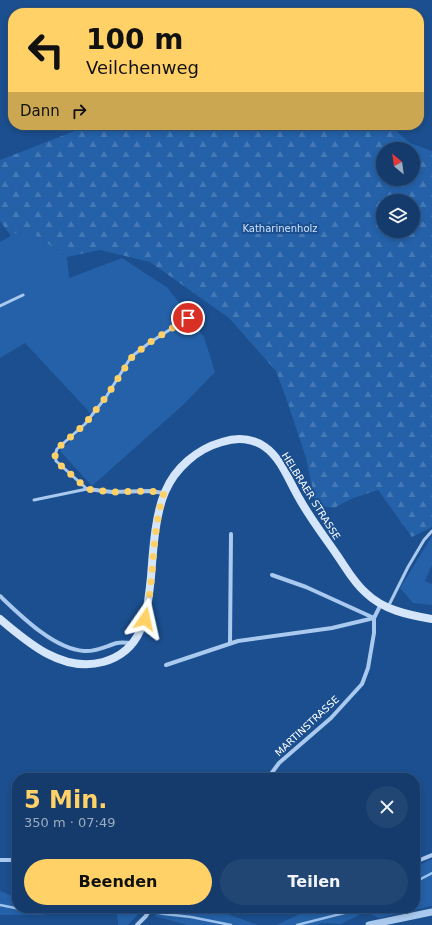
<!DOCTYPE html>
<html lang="de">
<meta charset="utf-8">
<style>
body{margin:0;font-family:"DejaVu Sans",sans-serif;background:#214673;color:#f1f3f6;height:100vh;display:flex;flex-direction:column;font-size:15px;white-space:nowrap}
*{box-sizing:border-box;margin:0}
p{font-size:13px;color:#9dadc1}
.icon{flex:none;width:22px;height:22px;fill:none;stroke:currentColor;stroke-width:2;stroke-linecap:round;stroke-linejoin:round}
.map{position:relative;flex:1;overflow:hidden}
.panel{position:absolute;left:12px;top:773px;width:408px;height:140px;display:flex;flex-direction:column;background:#143b6b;border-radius:16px;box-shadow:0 2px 6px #0003,0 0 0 1px #33557e}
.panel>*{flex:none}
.top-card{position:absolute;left:8px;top:8px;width:416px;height:122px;border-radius:16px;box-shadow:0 2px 6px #0003,0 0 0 1px #33557e;background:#ffd166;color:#111;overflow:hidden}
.needle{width:26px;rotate:331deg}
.fabs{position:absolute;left:376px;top:142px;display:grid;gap:8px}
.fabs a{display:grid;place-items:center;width:44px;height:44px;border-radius:50%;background:#143b6b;box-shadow:0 2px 6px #0003,0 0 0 1px #33557e;font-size:20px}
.pin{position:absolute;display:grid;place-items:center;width:34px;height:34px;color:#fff;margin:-17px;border:2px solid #fff;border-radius:50%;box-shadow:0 1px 4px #0007}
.me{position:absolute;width:44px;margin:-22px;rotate:11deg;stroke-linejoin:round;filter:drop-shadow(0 0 3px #0008)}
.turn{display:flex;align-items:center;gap:14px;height:84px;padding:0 12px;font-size:18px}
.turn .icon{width:52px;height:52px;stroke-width:2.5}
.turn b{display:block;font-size:28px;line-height:34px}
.then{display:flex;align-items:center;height:38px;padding:0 12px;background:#0003;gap:8px;font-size:15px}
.round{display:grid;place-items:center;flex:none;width:42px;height:42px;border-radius:21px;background:#214673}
.head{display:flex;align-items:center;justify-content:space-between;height:68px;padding:0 12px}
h1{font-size:24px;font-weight:700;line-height:30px;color:#ffd166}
.primary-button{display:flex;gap:8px;margin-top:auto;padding:8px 12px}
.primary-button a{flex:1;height:46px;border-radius:24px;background:#ffd166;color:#111;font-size:16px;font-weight:700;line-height:46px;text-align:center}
.primary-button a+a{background:#214673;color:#f1f3f6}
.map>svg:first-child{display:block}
.green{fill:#2461a8}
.forest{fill:url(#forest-firs);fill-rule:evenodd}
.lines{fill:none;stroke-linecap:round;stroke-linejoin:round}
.stream{stroke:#9cc4f0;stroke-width:2.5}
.service{stroke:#a9c9ee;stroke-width:3}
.minor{stroke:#a9c9ee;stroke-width:4}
.tertiary{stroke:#a9c9ee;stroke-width:7}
.secondary{stroke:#d6e6fa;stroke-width:8}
.route{stroke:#ffd166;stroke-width:7;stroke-dasharray:0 12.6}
.labels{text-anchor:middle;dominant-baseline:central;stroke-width:4;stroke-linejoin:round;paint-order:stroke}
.park-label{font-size:10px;fill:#cfe3fa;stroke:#1b4f8f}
.street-label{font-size:10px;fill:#fff;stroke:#1b4f8f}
</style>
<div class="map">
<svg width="432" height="925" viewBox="0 0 432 925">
<defs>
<pattern id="forest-firs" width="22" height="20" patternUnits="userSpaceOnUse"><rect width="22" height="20" fill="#2461a8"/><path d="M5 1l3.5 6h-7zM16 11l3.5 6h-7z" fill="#4579b5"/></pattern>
</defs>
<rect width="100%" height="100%" fill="#1b4f8f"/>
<g class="green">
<polygon points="25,228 67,257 69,278 122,258 168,288 204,337 215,372 183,405 92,486 60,451 94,417 25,343 0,358 0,242"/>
<polygon points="432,536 432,565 425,581 432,584 432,605 413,603 400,588"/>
<polygon points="429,860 432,860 432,906 379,918 369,913 367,908 415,908 415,868"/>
<polygon points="0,891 17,898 17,908 64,908 42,915 0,915"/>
<polygon points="107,908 144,908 128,925 118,925 117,912"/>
<polygon points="162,908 210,908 258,925 276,925 300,914 317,909 357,908 359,915 341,924 322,923 317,925 187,925 154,916"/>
</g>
<path class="forest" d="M90,125H389L410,143L432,151V527L412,537L378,490L351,499L334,508L316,505L306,458L286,398L276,371L229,318L150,262L100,250L67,257L25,228L11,236L0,221V160ZM383,149H413V179H383ZM383,201H413V231H383Z"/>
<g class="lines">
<g class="stream">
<polyline points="415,882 432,873"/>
<polyline points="0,905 25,910 35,908"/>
<polyline points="134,908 164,914 191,917 231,925"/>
<polyline points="297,925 364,908"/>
</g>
<g class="service">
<polyline points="0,306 23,295"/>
<polyline points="87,489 56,461 55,455 57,449 85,424 106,397 131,357 149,343 188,318"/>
<polyline points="34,500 87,489"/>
<polyline points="388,607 408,567 424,540 432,531"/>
</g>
<g class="minor">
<polyline points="87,489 112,492 149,491 164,493"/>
<polyline points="272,575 306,587 374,618"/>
<path d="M0,596C21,616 54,649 84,651C96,652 106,646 117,643C122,642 127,643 132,643"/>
<polyline points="230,642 231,534"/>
<polyline points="166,665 238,641 332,628 374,618"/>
<polyline points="268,778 279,763 331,718 362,684 368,668 374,633 374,618 381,604"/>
<polyline points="0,860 17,860"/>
<polyline points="415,862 432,855"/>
<polyline points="137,925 146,916 151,908"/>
</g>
<polyline class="tertiary" points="369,925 432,912"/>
<path class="secondary" d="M0,619C28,643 63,673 103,662C144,651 147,613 151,577C153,551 155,515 165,492C175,468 197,449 222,442C237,437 252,438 265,447C281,458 289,481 299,498C310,518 324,536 337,555C346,568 354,583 366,593C383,610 409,615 432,619"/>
</g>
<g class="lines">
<path class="route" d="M145,619C155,578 151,534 164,493L149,491L112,492L87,489L56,461L55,455L57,449L85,424L106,397L132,357L149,343L188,318"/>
</g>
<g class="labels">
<g class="park-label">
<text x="280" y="228">Katharinenholz</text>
</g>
<g class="street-label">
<text transform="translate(311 496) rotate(58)">HELBRAER STRASSE</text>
<text transform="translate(307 726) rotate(-43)">MARTINSTRASSE</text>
</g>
</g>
</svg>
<div class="fabs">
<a><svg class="needle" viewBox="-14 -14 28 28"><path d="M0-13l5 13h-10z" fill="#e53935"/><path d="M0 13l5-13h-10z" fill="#9dadc1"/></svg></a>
<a><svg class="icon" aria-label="layers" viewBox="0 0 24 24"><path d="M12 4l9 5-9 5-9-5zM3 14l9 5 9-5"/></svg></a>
</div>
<div class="pin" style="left:188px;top:318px;background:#d93025"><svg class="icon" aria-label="arrive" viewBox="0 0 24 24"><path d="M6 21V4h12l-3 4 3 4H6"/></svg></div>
<svg class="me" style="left:145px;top:619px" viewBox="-20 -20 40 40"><path d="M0-17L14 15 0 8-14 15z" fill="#ffd166" stroke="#fff" stroke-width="4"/></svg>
<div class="top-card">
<div class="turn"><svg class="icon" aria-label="left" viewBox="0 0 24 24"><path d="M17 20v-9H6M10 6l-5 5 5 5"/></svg><div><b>100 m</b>Veilchenweg</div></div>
<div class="then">Dann<svg class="icon" aria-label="right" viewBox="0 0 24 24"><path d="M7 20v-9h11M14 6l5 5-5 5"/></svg></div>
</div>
<section class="panel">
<div class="head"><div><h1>5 Min.</h1><p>350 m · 07:49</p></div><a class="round"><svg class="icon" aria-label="close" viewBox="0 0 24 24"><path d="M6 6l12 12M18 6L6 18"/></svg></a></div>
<div class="primary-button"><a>Beenden</a><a>Teilen</a></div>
</section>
</div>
